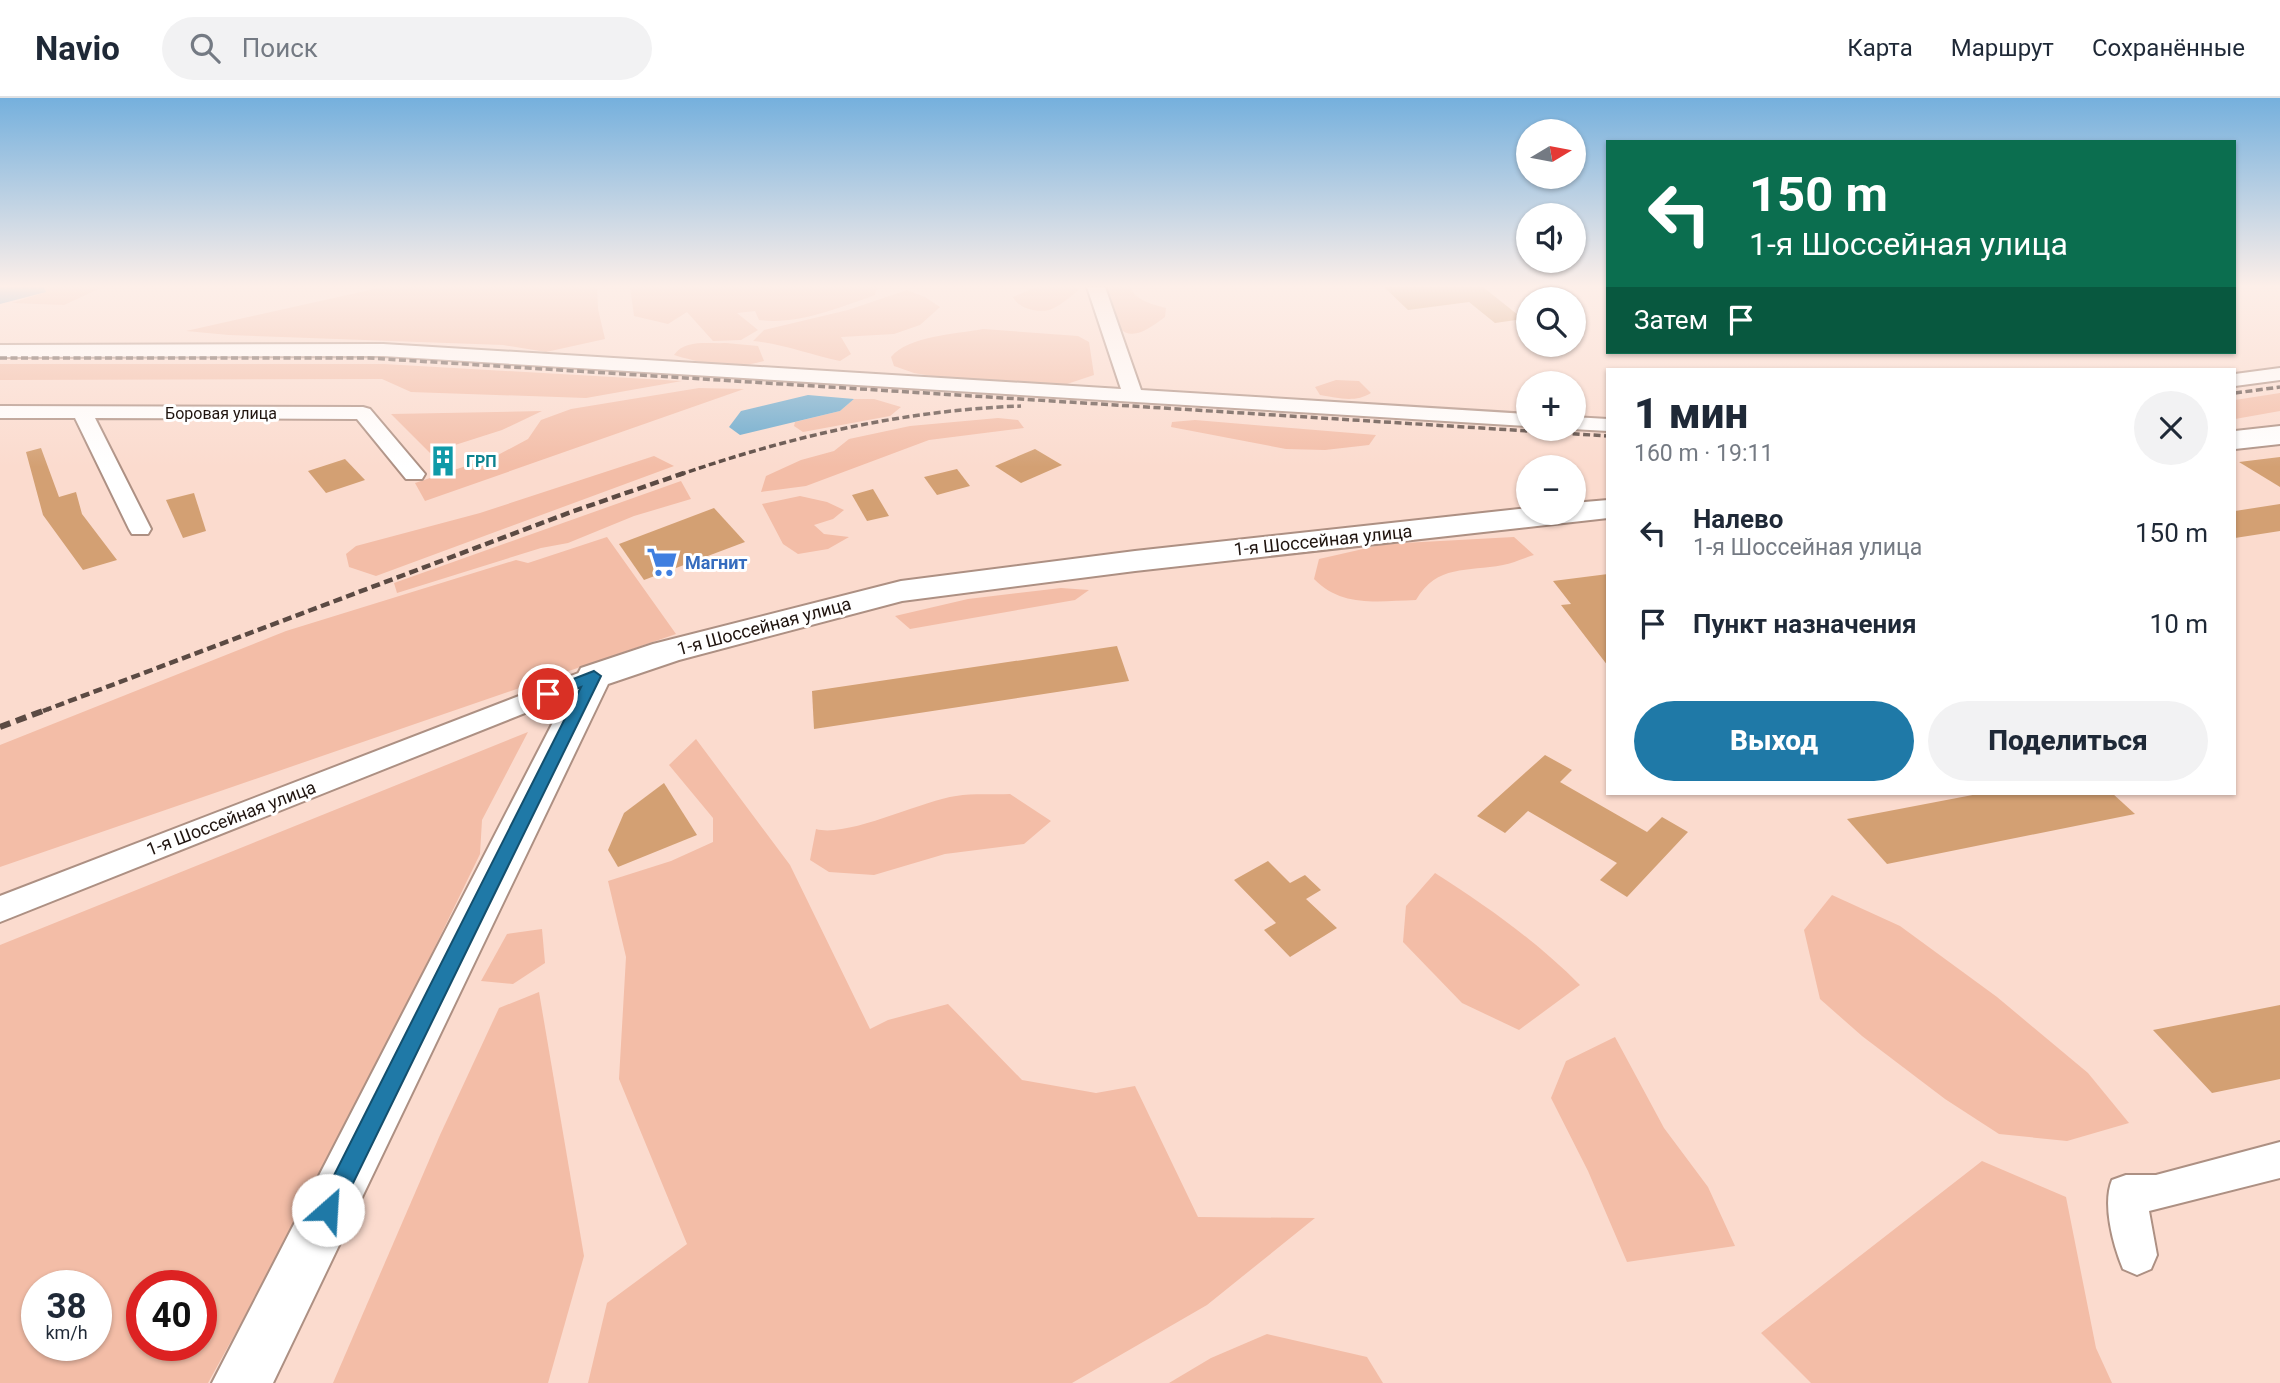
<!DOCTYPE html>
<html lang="ru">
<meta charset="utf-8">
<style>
body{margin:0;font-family:Roboto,sans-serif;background:#f2f2f3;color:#1f2937;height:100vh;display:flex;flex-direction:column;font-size:26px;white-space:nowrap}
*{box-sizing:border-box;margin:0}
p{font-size:23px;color:#747a83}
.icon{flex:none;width:38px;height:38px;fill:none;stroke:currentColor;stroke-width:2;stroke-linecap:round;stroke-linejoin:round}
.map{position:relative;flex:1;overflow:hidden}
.side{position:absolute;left:1606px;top:270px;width:630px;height:427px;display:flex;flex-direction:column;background:#fff;border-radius:0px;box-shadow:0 2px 5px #0004}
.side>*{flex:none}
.hud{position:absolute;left:1606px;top:42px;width:630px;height:214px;border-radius:0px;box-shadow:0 2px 5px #0004;background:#0b6e4f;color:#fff;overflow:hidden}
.needle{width:46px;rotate:80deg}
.controls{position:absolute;left:1516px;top:21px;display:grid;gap:14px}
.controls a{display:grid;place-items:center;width:70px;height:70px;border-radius:50%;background:#fff;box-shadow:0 2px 5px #0004;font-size:35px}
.speed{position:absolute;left:21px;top:1172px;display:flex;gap:14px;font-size:35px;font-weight:700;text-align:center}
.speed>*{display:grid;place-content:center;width:91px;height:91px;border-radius:50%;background:#fff;box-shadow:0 2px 5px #0004;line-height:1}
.speed small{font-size:18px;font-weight:400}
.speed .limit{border:10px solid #d22;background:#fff;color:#111}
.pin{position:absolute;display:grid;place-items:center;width:60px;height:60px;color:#fff;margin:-30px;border:4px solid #fff;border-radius:50%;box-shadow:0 2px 7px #0007}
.me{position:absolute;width:77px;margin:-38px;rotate:26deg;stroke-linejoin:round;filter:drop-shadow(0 0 5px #0008)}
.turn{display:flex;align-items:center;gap:24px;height:147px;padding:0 28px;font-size:32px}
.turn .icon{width:91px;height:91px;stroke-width:2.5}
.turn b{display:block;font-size:49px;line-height:60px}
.then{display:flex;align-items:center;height:66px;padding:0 28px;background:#0003;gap:14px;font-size:26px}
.round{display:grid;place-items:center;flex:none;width:74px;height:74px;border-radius:37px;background:#f2f2f3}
.head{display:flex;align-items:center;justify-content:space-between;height:119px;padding:0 28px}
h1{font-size:42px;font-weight:800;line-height:52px}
.primary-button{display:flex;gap:14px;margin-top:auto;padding:14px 28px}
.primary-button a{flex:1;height:80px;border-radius:42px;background:#1f79a7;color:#fff;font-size:28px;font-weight:800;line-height:80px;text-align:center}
.primary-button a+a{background:#f2f2f3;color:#1f2937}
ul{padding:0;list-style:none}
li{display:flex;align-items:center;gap:21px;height:91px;padding:0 28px}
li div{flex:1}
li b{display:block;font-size:26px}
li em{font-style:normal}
header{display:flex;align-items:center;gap:42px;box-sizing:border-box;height:98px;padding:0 35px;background:#fff;border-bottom:2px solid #e0e1e3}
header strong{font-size:33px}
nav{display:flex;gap:38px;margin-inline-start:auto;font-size:24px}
.search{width:490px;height:63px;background:#f2f2f3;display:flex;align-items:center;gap:18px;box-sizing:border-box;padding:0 24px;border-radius:38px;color:#747a83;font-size:26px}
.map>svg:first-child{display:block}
.green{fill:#f3bda7;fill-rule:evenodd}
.water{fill:#68a9cd}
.building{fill:#d3a073}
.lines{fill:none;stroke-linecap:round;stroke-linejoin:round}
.street-casing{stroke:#ad9083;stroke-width:4}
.secondary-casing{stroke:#ad9083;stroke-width:4}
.street{fill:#fff;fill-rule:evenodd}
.secondary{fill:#fff;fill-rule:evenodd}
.rail-far2{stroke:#5b4a43;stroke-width:3.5;stroke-dasharray:7 3.5;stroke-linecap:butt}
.rail-far1{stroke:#5b4a43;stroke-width:4.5;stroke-dasharray:9 4.5;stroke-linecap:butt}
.rail{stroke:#5b4a43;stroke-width:6;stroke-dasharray:11 6;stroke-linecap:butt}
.route{fill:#1f79a7;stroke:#144f6d;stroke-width:2}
.labels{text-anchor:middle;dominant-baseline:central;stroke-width:6;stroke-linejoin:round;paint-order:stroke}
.far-street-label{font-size:16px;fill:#1f140f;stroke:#fff}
.far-culture-label{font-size:16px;font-weight:bold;fill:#0d838f;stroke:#fff;text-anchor:start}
.street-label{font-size:18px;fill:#1f140f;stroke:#fff}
.shop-label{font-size:18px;font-weight:bold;fill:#366cbe;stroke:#fff;text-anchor:start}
</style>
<header>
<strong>Navio</strong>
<div class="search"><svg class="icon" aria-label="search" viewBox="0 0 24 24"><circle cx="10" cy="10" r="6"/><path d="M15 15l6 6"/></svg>Поиск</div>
<nav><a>Карта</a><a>Маршрут</a><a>Сохранённые</a></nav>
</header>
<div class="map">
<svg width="2280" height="1285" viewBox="0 0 2280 1285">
<rect width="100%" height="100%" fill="#fbdbce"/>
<g class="green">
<polygon points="44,189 103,189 64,207 12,205 46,194"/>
<polygon points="383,189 597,189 598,211 605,241 546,254 503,247 229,237 186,233"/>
<path d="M630,189H877L875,197C838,210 798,227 759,222L755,213L737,215L758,232L741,242L713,243L687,214L668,226L634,218Z"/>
<path d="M1036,189H1074L1079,192C1071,198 1059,209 1049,212C1037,215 1018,210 1013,199Z"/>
<path d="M1104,189H1130C1136,203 1152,206 1166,210L1165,219C1158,224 1149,231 1141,234C1114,244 1108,208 1104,189Z"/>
<path d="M907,192L925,199L940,209L920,227L894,236L841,239L851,256L840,263C810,257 784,246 753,243L764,232L848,212Z"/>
<path d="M983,231L1078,238L1089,244L1094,277L1058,289L955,282L914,275L894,268L891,259C908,238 956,236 983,231Z"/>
<path d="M726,245L758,248L764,263C733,272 704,266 674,257C685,241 708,246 726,245Z"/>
<polygon points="0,266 384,266 682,283 586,300 411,294 382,281 0,282"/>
<path d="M1336,282L1359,283L1371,295C1355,305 1338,300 1320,297L1315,289Z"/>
<polygon points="699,290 744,291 425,403 415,385 496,358 528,341 541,322 571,311"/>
<polygon points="2280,295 2280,313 2235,321 2235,302"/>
<polygon points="854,301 874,301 901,309 890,318 803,334 794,328 795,324 840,313"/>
<polygon points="542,313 502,332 430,355 391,316"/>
<polygon points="998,320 1018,322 1024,330 929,342 806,388 761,394 766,378 801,362 834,353 849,341 910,328"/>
<polygon points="1195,322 1376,337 1369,347 1325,352 1286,351 1171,329 1172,324"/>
<polygon points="654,358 674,368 376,478 349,469 346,456 356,448 480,415"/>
<polygon points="681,383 691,401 634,418 568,445 541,450 397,495 394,485"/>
<polygon points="800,398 827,404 844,412 833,421 814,427 824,436 849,439 828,451 798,456 783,446 762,406"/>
<polygon points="607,439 676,536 0,769 0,647 286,533 516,462 528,465"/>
<path d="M1514,439L1534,457C1524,460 1513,465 1503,467C1467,474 1437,466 1416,502C1379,503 1342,510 1314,481L1319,461L1385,446Z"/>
<polygon points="1061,490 1089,492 1075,502 910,531 895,518 968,501"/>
<path d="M528,634L482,722L480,756L336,1053L208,1285H0V847ZM37,1188H96V1248H37ZM142,1188H201V1248H142Z"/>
<polygon points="696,641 790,767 870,931 888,922 948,906 1022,982 1096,995 1135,988 1198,1119 1315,1120 1207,1207 1072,1285 588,1285 607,1205 687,1146 619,981 626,859 608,783 671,763 713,744 713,720 669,667"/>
<path d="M1010,696L1051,723L1024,746L945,756L874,777L829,774L810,762L816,731C847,740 921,703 956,698C974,695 993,697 1010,696Z"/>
<path d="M1435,775C1488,809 1535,842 1580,887L1519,932L1462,905L1403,844L1406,808Z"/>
<polygon points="1832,797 1900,828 1997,899 2088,975 2129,1025 2067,1043 1999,1036 1945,1001 1862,938 1820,901 1804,832"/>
<polygon points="542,831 545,865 513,886 481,883 507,836"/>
<polygon points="539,894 584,1158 548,1285 333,1285 440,1037 499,910"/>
<polygon points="1615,939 1664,1030 1708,1089 1735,1148 1627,1164 1588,1073 1551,1000 1566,963"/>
<polygon points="1982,1063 2066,1099 2096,1250 2112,1285 1811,1285 1761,1235"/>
<polygon points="1267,1236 1367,1259 1383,1285 1169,1285 1211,1260"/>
</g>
<g class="water">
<polygon points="0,189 44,189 46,194 0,206"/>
<polygon points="808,297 854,301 840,313 740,337 729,329 741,313"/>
</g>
<g class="building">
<polygon points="1384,189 1483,189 1523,221 1495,225 1469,204 1408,212"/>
<polygon points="41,350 59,399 76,394 82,416 117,462 83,472 43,417 26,354"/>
<polygon points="1035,351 1062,367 1021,385 995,368"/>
<polygon points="2280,359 2280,389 2239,364"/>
<polygon points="345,361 365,382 326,395 308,373"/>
<polygon points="957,371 970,388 937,397 924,379"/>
<polygon points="873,391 889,418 867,423 852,397"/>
<polygon points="194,395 206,433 183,440 166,402"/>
<polygon points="2280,406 2280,433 2235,440 2235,413"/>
<polygon points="714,410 745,444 644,482 619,446"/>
<polygon points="1608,476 1608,568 1561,507 1571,506 1553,483"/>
<polygon points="1117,548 1129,583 814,631 812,593"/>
<polygon points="1545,657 1572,672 1560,684 1647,734 1662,719 1688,734 1627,799 1600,782 1617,765 1528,713 1505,735 1477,718"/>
<polygon points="664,685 697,737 618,769 608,752 624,715"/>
<polygon points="1983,695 2112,695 2135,716 1887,766 1847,721"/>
<polygon points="1268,763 1290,785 1305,777 1321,792 1306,801 1337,830 1290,859 1264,832 1276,825 1234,782"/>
<polygon points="2280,907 2280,981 2212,995 2153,932"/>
</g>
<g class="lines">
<g class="street-casing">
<g id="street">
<polygon points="1087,189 1105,189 1141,292 1528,316 1528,328 383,258 0,259 0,247 383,246 1121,291"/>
<polygon points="2280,270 2280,282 2235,288 2235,276"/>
<polygon points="0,308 363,309 370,311 425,376 422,381 406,381 357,321 95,320 151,431 148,436 132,436 129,431 75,320 0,320"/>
<polygon points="1573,319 1608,321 1608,333 1572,331"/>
<polygon points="594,569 603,572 607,578 603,584 0,824 0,798"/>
<path d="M2280,1044V1080L2149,1113L2157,1157L2151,1171L2137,1177L2123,1171C2113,1147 2102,1106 2112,1082L2126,1077H2156Z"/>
</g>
</g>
<g class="secondary-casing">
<g id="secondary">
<polygon points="2280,328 2280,346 2235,351 2235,333"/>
<polygon points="1608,402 1608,420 1135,473 902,503 679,562 608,586 273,1285 212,1285 581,570 653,546 901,483 1135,453 1528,410 1528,415 1573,415 1573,405"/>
</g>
</g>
<use href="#street" class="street"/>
<use href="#secondary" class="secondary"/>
<g class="rail-far2">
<polyline points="0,260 369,260 1608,338"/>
<polyline points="2235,295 2280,289"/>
<path d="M679,377C788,339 905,312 1021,308"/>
</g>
<polyline class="rail-far1" points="43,613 571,414 684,375"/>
<polyline class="rail" points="0,629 48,611"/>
</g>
<linearGradient id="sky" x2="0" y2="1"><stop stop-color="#75b0dd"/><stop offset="0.51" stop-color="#fdefe9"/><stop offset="1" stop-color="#fdefe9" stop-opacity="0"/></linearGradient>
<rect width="2280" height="369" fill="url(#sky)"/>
<polygon class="route" points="594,573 601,578 336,1120 328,1123 320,1120 317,1112 320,1105 581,589 548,601 540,596 542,593"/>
<defs>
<g id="building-bare" transform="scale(2.415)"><path d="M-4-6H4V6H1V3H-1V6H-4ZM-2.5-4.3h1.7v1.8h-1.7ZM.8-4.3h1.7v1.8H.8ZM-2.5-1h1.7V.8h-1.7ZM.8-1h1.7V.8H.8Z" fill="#0f9aa8" stroke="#fff" stroke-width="2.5" paint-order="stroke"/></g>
<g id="supermarket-bare" transform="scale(2.415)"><path d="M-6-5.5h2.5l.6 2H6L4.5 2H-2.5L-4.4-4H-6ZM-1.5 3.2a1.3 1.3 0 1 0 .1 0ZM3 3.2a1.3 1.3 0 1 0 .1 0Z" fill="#3f7fe0" stroke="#fff" stroke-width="2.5" paint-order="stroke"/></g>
</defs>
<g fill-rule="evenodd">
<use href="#building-bare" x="443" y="363"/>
<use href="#supermarket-bare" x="662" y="464"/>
</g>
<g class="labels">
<g class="far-street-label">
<text x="221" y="315">Боровая улица</text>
</g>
<g class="far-culture-label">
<text x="466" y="363">ГРП</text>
</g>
<g class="street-label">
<text transform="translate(1323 442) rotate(-6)">1-я Шоссейная улица</text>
<text transform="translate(764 528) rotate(-15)">1-я Шоссейная улица</text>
<text transform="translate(231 720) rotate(-21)">1-я Шоссейная улица</text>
</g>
<g class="shop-label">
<text x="685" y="464">Магнит</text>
</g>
</g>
</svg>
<div class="controls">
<a><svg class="needle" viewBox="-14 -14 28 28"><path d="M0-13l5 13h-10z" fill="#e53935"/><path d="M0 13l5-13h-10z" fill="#747a83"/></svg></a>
<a><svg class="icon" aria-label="sound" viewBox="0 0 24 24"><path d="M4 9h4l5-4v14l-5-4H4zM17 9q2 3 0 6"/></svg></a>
<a><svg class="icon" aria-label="search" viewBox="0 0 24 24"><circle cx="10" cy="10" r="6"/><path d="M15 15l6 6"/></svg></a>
<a>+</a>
<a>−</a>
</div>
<div class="speed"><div>38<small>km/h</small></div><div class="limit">40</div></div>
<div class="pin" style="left:548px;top:596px;background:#d93025"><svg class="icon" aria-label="arrive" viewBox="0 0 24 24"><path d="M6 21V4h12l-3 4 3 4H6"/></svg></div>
<svg class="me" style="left:328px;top:1112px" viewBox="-20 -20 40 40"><circle r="19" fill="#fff"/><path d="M0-13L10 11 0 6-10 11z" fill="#1f79a7"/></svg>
<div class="hud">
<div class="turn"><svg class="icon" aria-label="left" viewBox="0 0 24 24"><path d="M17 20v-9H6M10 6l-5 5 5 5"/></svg><div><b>150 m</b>1-я Шоссейная улица</div></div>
<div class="then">Затем<svg class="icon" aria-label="arrive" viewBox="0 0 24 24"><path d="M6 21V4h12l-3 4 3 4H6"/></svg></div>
</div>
<section class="side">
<div class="head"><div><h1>1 мин</h1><p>160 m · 19:11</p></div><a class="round"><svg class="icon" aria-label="close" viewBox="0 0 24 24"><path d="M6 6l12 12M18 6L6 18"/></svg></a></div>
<ul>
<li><svg class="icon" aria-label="left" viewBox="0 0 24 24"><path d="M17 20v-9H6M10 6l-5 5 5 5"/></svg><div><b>Налево</b><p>1-я Шоссейная улица</p></div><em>150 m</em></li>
<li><svg class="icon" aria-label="arrive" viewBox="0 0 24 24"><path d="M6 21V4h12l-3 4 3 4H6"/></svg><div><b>Пункт назначения</b></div><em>10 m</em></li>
</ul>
<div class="primary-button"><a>Выход</a><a>Поделиться</a></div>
</section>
</div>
